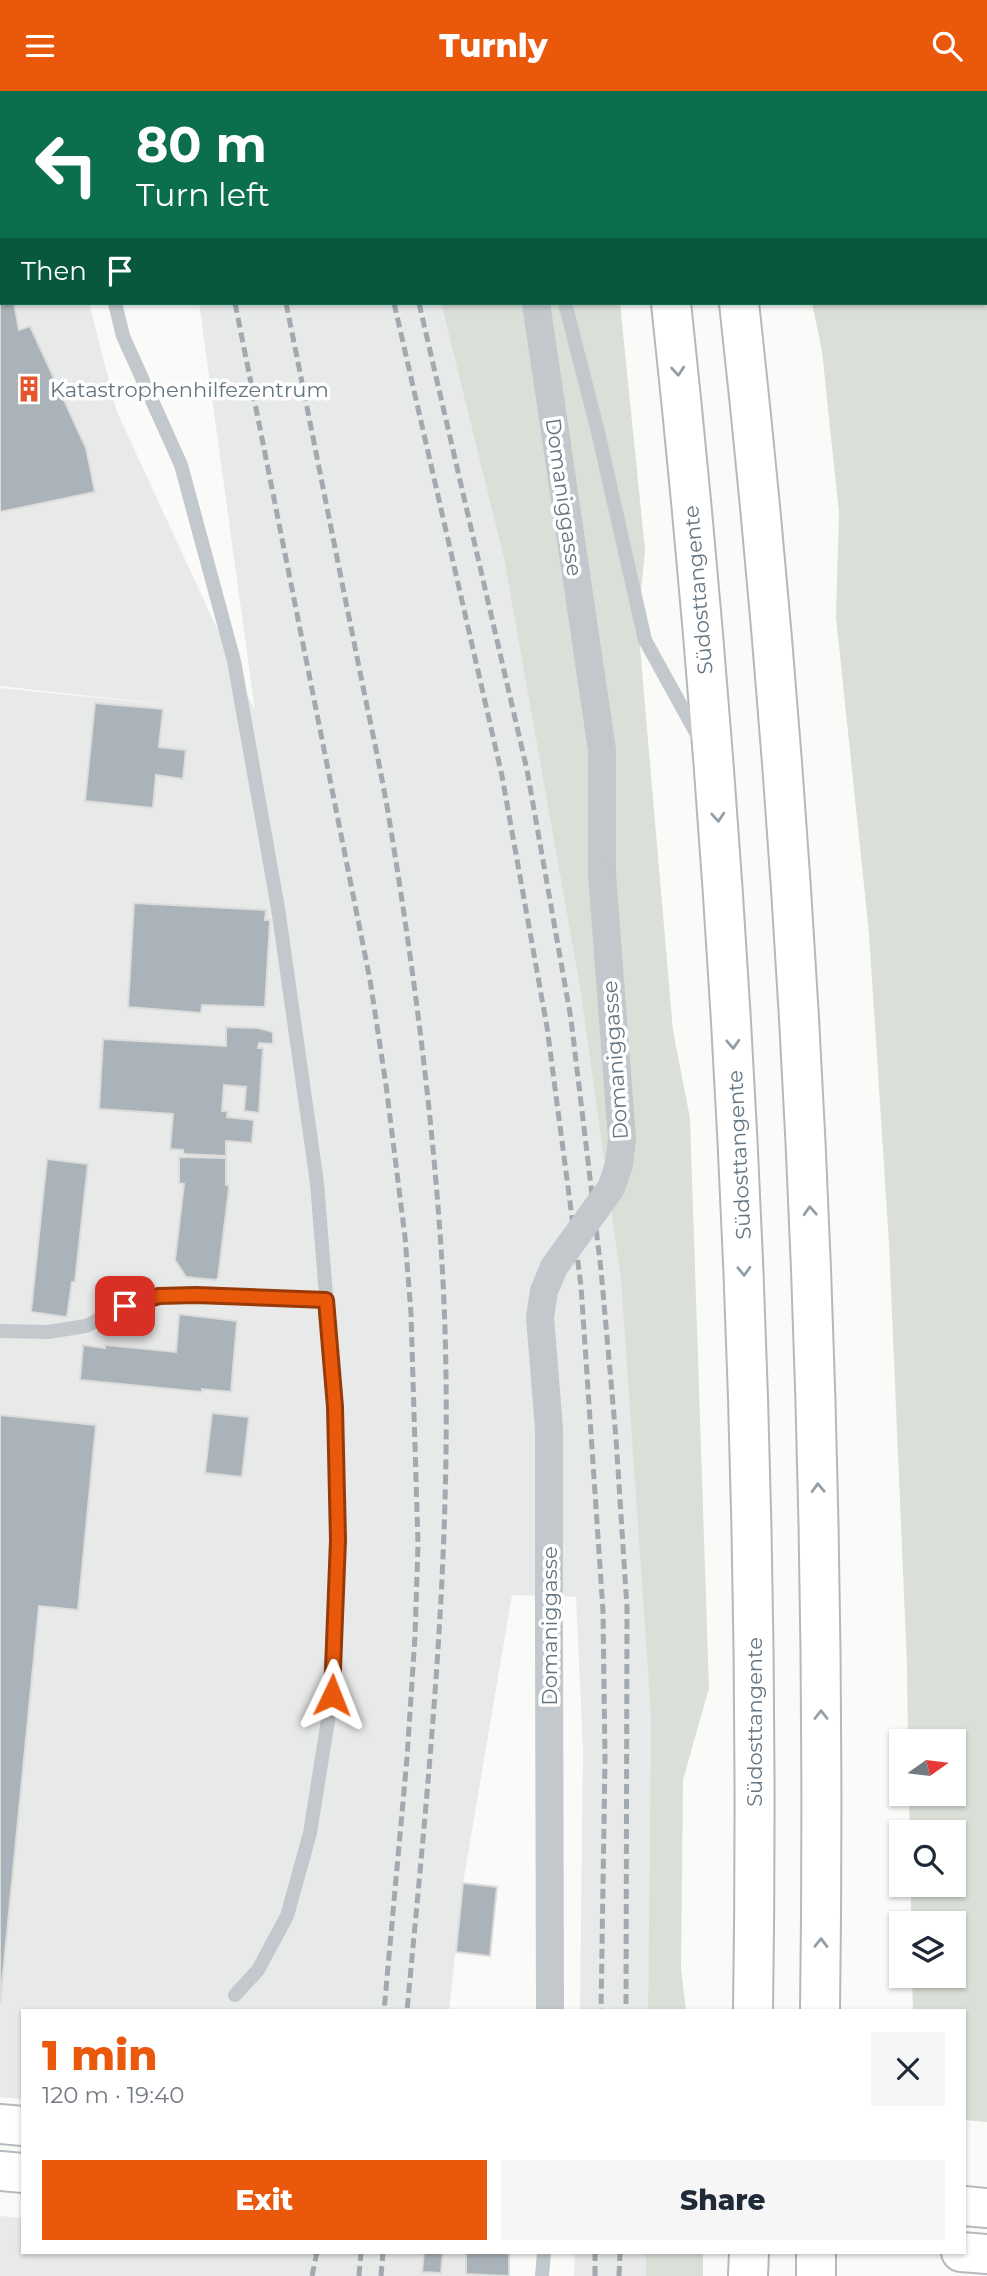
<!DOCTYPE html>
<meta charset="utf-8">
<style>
body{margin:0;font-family:Montserrat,sans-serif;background:#f6f6f7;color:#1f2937;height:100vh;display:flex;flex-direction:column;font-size:26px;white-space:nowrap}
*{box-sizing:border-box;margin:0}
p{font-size:23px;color:#747a83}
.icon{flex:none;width:38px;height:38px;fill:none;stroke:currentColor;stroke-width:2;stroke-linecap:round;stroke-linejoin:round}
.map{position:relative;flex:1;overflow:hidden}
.sheet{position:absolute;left:21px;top:1918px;width:945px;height:245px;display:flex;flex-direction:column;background:#fff;border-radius:0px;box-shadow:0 2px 5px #0004}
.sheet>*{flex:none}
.top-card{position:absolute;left:0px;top:0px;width:987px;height:214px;box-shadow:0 2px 5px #0004;background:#0b6e4f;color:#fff;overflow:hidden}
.needle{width:46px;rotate:76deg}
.fabs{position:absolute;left:889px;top:1638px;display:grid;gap:14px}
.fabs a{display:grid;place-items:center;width:77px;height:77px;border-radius:0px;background:#fff;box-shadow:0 2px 5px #0004;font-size:35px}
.pin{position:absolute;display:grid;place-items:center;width:60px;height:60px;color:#fff;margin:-30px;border-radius:14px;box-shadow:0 4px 10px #0006}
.me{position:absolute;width:77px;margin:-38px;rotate:2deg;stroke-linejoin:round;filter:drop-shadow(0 0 5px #0008)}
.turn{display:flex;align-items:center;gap:24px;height:147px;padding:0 21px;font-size:32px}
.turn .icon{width:91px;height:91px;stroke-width:2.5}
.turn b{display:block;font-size:49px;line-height:60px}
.then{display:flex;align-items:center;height:66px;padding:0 21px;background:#0003;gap:14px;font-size:26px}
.round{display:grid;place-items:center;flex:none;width:74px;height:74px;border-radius:0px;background:#f6f6f7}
.summary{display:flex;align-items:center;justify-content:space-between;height:119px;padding:0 21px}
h1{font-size:42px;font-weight:800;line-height:52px;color:#ea580c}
.action{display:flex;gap:14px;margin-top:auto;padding:14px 21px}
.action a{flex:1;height:80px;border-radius:0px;background:#ea580c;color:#fff;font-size:28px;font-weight:800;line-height:80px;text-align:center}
.action a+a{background:#f6f6f7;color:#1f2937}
header{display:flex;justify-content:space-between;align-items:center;height:91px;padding:0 21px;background:#ea580c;color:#fff;font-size:32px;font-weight:800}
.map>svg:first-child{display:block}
.built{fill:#e8e9e9}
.green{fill:#dadfd7}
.building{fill:#aab3b9;stroke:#dcdcda;stroke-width:2}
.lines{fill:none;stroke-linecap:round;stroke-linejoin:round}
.primary-casing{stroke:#b5babe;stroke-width:42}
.highway-casing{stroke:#b4b9bd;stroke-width:42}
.lane{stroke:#c3c8cc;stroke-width:14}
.street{stroke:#c3c8cc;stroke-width:28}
.primary{stroke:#fff;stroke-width:38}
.highway{stroke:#fff;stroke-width:38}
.rail{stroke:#a2aab0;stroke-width:5;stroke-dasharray:10 5;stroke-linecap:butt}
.street-bridge{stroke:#c3c8cc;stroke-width:28}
.oneway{stroke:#939fa8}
.route-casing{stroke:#983908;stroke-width:18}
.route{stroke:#ea580c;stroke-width:12}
.labels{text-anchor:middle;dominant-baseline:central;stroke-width:7;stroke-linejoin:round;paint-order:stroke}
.poi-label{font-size:21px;fill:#657683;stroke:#fff;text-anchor:start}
.street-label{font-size:21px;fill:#657683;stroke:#fff}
</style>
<header><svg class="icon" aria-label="menu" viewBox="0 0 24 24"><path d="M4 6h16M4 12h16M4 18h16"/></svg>Turnly<svg class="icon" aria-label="search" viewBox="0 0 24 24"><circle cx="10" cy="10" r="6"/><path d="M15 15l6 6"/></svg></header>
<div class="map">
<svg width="987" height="2185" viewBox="0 0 987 2185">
<rect width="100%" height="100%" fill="#fafaf8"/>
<g class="built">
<polygon points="0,173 2,212 89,212 117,321 255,620 199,212 441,212 504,468 580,897 621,1191 651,1626 648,1920 580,1920 583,1658 576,1506 512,1504 463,1792 449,1920 23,1920 23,2008 0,2006 0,597 179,615 0,595"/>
<polygon points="0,2125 23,2127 23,2161 509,2161 509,2185 0,2185"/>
<polygon points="575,2161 646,2161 646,2185 574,2185"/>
</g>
<g class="green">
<polygon points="766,0 987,0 987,2031 964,2029 964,1920 913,1920 912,1885 954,1885 954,1832 911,1832 911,1794 954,1794 954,1741 910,1741 909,1703 954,1703 954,1650 908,1650 907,1574 889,1152 869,842 836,526 839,422 822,260 812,212 985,212 985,2"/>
<polygon points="441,212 620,212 645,459 638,533 673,940 690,1027 709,1597 683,1689 681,1877 686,1920 648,1920 651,1626 621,1191 580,897 504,468"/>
<rect x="646" y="2161" width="57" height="24"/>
</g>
<g class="building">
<polygon points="0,206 2,212 14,212 19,239 30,235 86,357 95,401 0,421"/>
<polygon points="95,612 163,618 159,656 186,659 183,688 156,684 153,717 85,710"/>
<polygon points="134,812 266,819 265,829 270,829 265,916 202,914 201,922 128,916"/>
<polygon points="226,936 258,937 273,941 273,953 259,952 258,957 263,957 259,1022 244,1020 246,996 224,994 222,1020 228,1020 227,1026 254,1029 252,1052 226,1050 226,1065 184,1063 183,1059 170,1058 173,1023 99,1018 103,948 226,955"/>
<polygon points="179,1066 226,1067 226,1094 228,1094 229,1097 218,1187 215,1189 186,1186 175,1169 184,1093 179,1092"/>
<polygon points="47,1068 88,1073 75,1191 72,1191 67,1226 31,1221"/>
<polygon points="179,1223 237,1230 231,1301 202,1298 202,1301 80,1289 83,1254 105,1257 105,1254 176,1261"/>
<polygon points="212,1322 249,1326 242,1386 205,1382"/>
<polygon points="0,1324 96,1334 78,1519 39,1515 0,1913"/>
<polygon points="463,1792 497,1796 490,1865 456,1861"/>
<polygon points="424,2161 443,2161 441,2182 422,2181"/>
<polygon points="466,2161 509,2161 509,2185 466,2183"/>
</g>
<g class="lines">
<g class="primary-casing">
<g id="primary">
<polyline points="0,2033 23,2035"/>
<polyline points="0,2080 23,2082"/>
<polyline points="964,2115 987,2117"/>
<polyline points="961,2161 987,2163"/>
</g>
</g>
<g class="highway-casing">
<g id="highway">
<polyline points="647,0 647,2"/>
<polyline points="715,0 715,2"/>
<path d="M671,212C732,779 762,1349 753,1920"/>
<path d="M739,212C802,779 828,1349 820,1920"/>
<polyline points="748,2185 749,2161"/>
<polyline points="816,2185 816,2161"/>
</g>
</g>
<g class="lane">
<polyline points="58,0 59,2"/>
<polyline points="115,212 123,245 181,374 234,570 278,817 317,1092 335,1316 338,1449 332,1604 310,1742 287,1825 258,1879 235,1904"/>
<polyline points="565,212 598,341 645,549 700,649"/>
<polyline points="0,1240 48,1241 86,1235 125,1215 159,1204 326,1209"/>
<polyline points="542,2185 544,2161"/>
</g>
<g class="street">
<polyline points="503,0 503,2"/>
<polyline points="536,212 602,659 602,783"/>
<polyline points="549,1546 550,1920"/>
</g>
<use href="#primary" class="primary"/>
<use href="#highway" class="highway"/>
<g class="rail">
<polyline points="193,0 193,2"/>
<polyline points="244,0 244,2"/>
<polyline points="343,0 343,2"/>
<polyline points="367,0 367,2"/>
<polyline points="235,212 370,889 386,994 405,1146 411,1223 418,1453 415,1545 407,1667 384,1920"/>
<path d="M286,212C309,325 331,438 354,551C365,608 378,664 388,721C411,860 430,1001 440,1142C459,1402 431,1661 407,1920"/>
<polyline points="394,212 502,685 547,936 581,1195 603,1520 605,1668 601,1920"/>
<polyline points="419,212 527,679 571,928 601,1179 616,1347 627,1517 626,1920"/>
<polyline points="312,2185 317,2161"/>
<polyline points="359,2185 361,2161"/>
<polyline points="381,2185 383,2161"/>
<polyline points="595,2185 595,2161"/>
<polyline points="619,2185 620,2161"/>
</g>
<polyline class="street-bridge" points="549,1546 549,1338 540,1226 544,1200 554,1176 611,1097 619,1074 622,1048 602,783"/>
</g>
<defs><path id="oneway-chevron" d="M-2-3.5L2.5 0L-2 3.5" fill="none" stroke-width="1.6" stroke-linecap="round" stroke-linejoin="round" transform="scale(1.75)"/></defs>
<g class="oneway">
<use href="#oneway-chevron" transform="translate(678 280) rotate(85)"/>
<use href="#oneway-chevron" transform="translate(718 726) rotate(86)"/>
<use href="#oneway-chevron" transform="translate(733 953) rotate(87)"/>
<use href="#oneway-chevron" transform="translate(810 1120) rotate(-93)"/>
<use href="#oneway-chevron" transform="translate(744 1180) rotate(88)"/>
<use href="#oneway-chevron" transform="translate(818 1397) rotate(-92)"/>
<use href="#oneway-chevron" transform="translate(821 1624) rotate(-90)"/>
<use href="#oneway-chevron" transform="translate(821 1852) rotate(-89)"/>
</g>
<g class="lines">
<g class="route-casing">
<polyline id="route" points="125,1215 159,1205 196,1204 326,1209 335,1316 338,1449 332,1604"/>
</g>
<use href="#route" class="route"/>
</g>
<defs>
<g id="building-bare" transform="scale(2.1)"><path d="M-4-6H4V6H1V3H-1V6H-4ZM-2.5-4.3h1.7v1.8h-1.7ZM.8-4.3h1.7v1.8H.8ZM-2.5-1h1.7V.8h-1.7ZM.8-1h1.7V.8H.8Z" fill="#e4572e" stroke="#fff" stroke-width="2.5" paint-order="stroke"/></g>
</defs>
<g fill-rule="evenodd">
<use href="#building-bare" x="29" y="298"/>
</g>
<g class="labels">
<g class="poi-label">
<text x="50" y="298">Katastrophenhilfezentrum</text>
</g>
<g class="street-label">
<text transform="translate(564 406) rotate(82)">Domaniggasse</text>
<text transform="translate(698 499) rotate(-95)">Südosttangente</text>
<text transform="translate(615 969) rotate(-94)">Domaniggasse</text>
<text transform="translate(739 1064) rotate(-93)">Südosttangente</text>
<text transform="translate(549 1535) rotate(-90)">Domaniggasse</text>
<text transform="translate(754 1631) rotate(-90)">Südosttangente</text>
</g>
</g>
</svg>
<div class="fabs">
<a><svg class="needle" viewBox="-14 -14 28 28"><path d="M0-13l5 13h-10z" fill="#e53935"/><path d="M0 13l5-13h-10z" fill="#747a83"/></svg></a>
<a><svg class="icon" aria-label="search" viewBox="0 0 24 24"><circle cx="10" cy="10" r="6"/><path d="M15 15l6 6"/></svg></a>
<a><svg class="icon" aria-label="layers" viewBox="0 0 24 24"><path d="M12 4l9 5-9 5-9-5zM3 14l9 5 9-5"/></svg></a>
</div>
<div class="pin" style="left:125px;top:1215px;background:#d93025"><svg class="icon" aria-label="arrive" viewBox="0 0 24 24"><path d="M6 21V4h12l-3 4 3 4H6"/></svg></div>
<svg class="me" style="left:332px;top:1604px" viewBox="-20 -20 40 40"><path d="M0-17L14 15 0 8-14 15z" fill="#ea580c" stroke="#fff" stroke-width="4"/></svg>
<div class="top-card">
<div class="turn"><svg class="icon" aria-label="left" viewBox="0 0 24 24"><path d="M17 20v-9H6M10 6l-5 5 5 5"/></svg><div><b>80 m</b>Turn left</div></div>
<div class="then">Then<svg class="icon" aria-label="arrive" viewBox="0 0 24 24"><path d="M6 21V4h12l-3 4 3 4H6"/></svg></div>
</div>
<section class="sheet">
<div class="summary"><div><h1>1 min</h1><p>120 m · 19:40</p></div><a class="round"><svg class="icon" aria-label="close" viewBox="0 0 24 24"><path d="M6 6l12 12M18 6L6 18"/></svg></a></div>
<div class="action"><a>Exit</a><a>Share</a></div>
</section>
</div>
